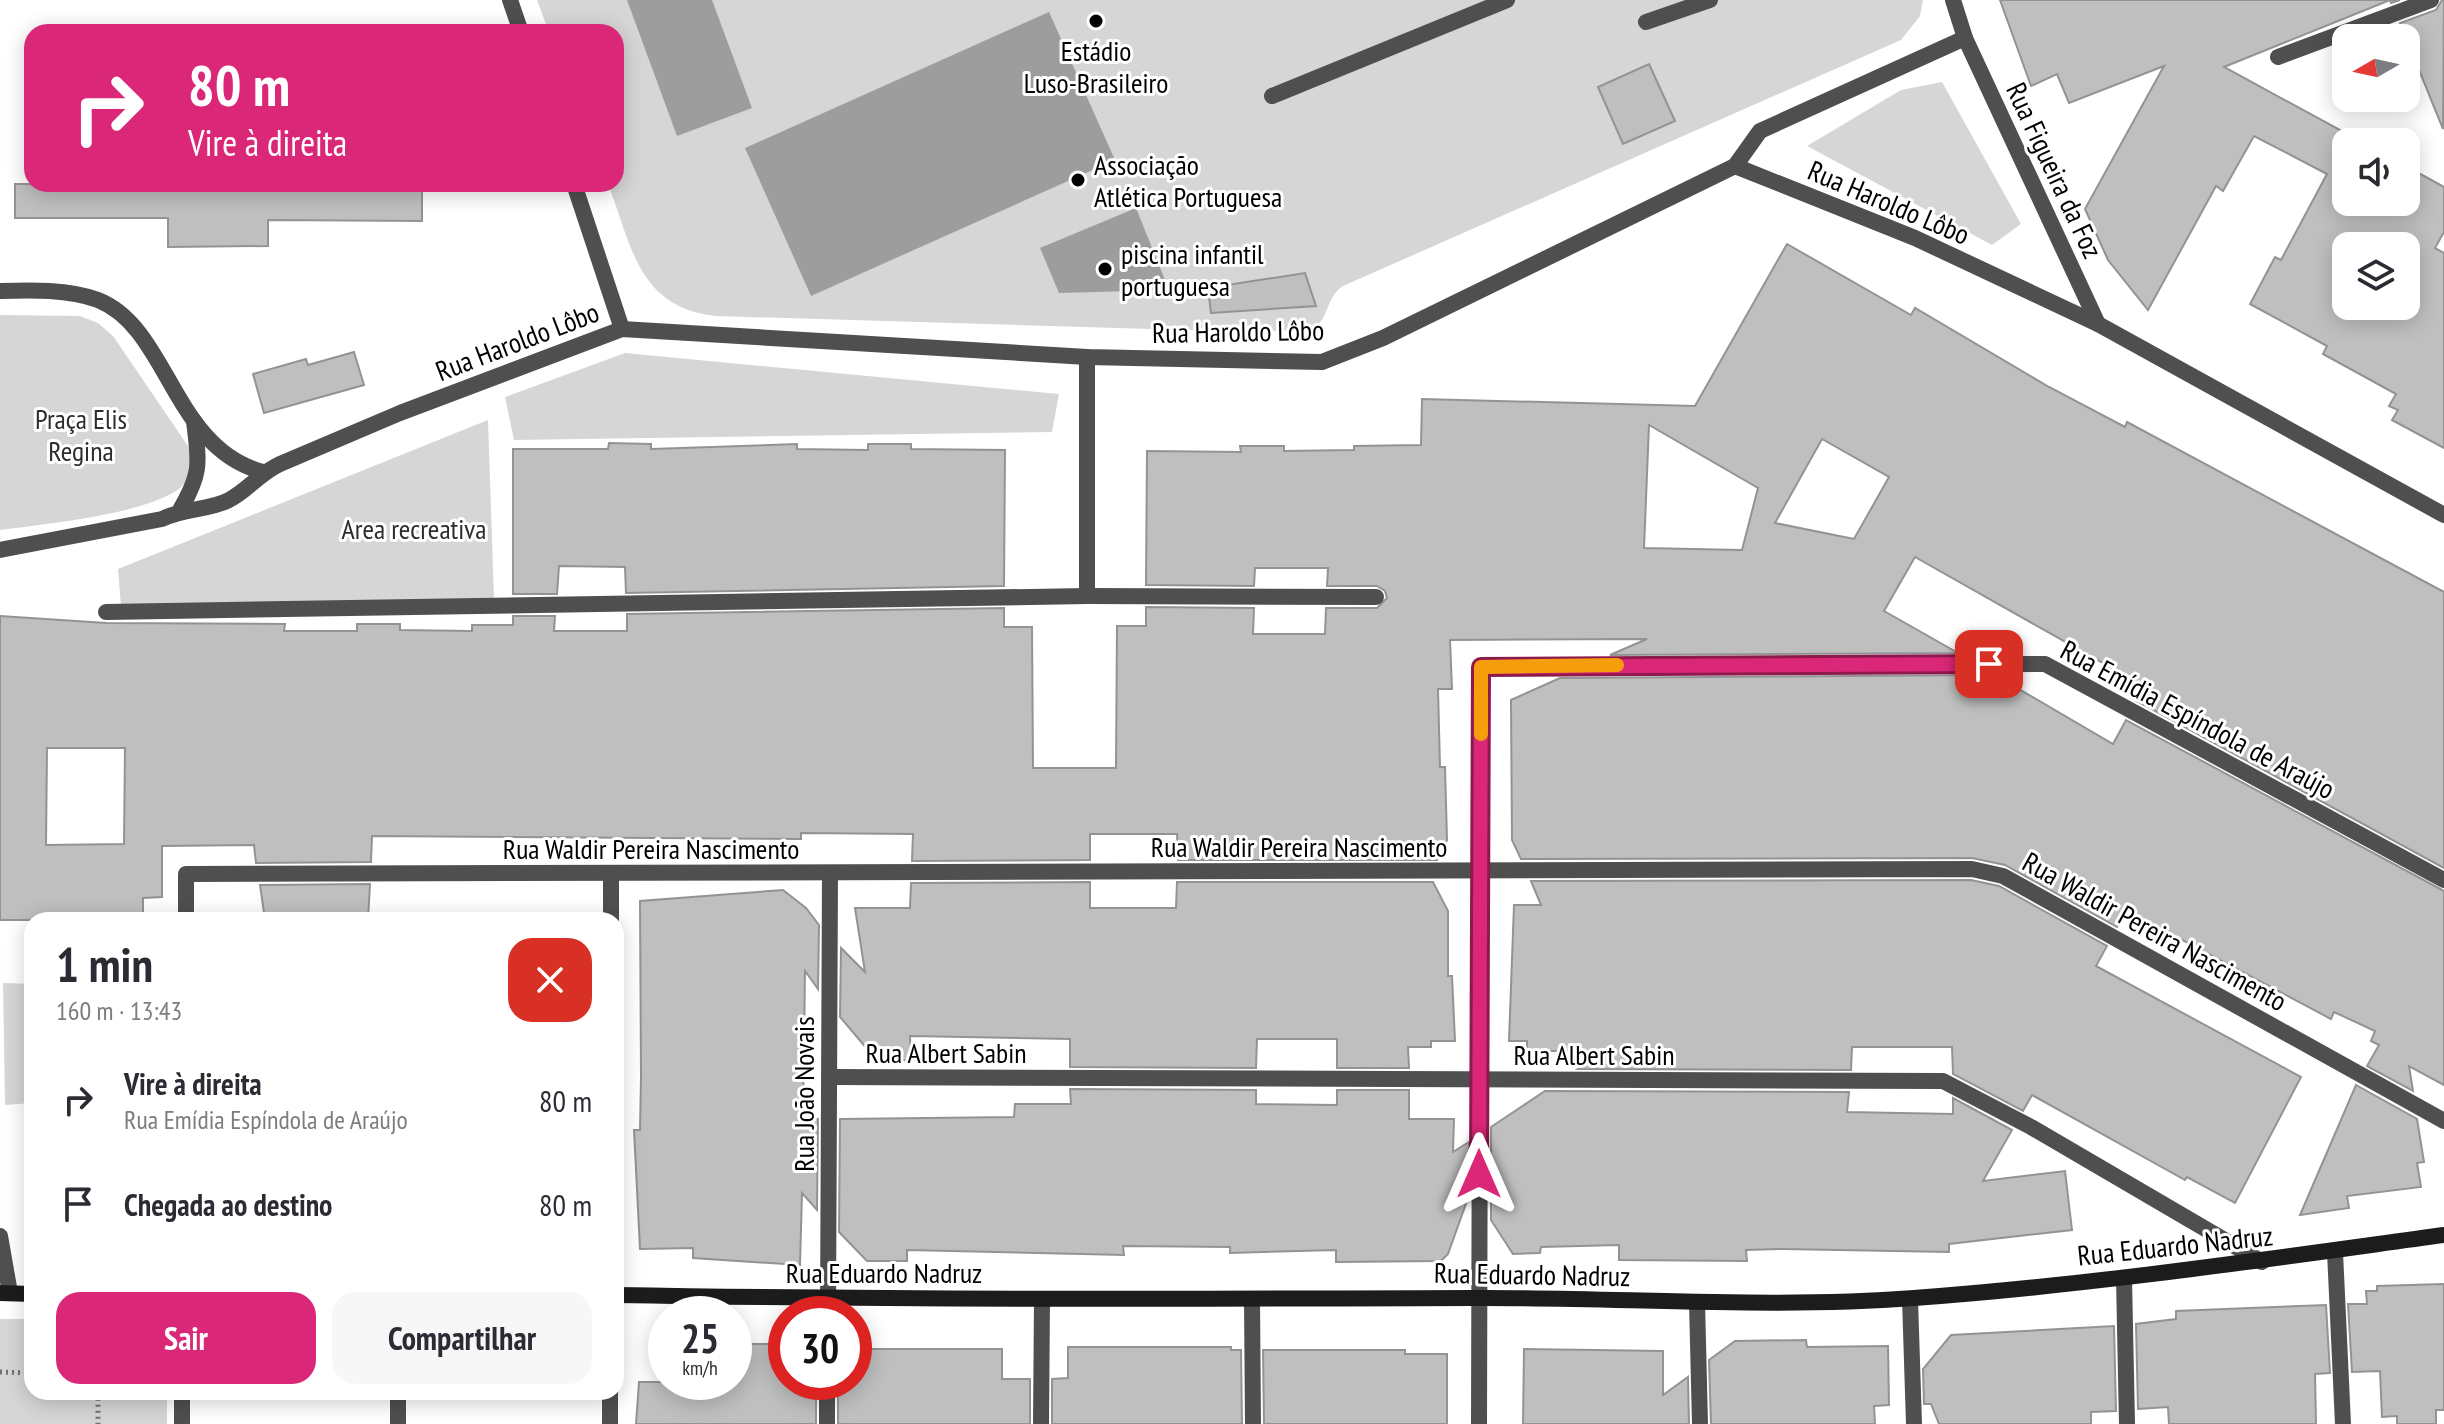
<!DOCTYPE html>
<html lang="pt">
<meta charset="utf-8">
<style>
body{margin:0;font-family:"PT Sans Narrow",sans-serif;background:#f7f7f7;color:#2b2b33;height:100vh;display:flex;flex-direction:column;font-size:30px;white-space:nowrap}
*{box-sizing:border-box;margin:0}
p{font-size:26px;color:#7c7c81}
.icon{flex:none;width:44px;height:44px;fill:none;stroke:currentColor;stroke-width:2;stroke-linecap:round;stroke-linejoin:round}
.map{position:relative;flex:1;overflow:hidden}
.sheet{position:absolute;left:24px;top:912px;width:600px;height:488px;display:flex;flex-direction:column;background:#fff;border-radius:24px;box-shadow:0 4px 20px #0003}
.sheet>*{flex:none}
.banner{position:absolute;left:24px;top:24px;width:600px;height:168px;border-radius:24px;box-shadow:0 4px 20px #0003;background:#db2777;color:#fff;overflow:hidden}
.needle{width:52px;rotate:261deg}
.tools{position:absolute;left:2332px;top:24px;display:grid;gap:16px}
.tools a{display:grid;place-items:center;width:88px;height:88px;border-radius:16px;background:#fff;box-shadow:0 4px 20px #0003;font-size:40px}
.speed{position:absolute;left:648px;top:1296px;display:flex;gap:16px;font-size:40px;font-weight:700;text-align:center}
.speed>*{display:grid;place-content:center;width:104px;height:104px;border-radius:50%;background:#fff;box-shadow:0 4px 20px #0003;line-height:1}
.speed small{font-size:20px;font-weight:400}
.speed .limit{border:12px solid #d22;background:#fff;color:#111}
.pin{position:absolute;display:grid;place-items:center;width:68px;height:68px;color:#fff;margin:-34px;border-radius:16px;box-shadow:0 4px 12px #0006}
.me{position:absolute;width:88px;margin:-44px;rotate:0deg;stroke-linejoin:round;filter:drop-shadow(0 0 6px #0008)}
.turn{display:flex;align-items:center;gap:28px;height:168px;padding:0 32px;font-size:36px}
.turn .icon{width:104px;height:104px;stroke-width:2.5}
.turn b{display:block;font-size:56px;line-height:68px}
.round{display:grid;place-items:center;flex:none;width:84px;height:84px;border-radius:24px;background:#f7f7f7}
.head{display:flex;align-items:center;justify-content:space-between;height:136px;padding:0 32px}
h1{font-size:48px;font-weight:800;line-height:60px}
.action{display:flex;gap:16px;margin-top:auto;padding:16px 32px}
.action a{flex:1;height:92px;border-radius:24px;background:#db2777;color:#fff;font-size:32px;font-weight:800;line-height:92px;text-align:center}
.action a+a{background:#f7f7f7;color:#2b2b33}
ul{padding:0;list-style:none}
li{display:flex;align-items:center;gap:24px;height:104px;padding:0 32px}
li div{flex:1}
li b{display:block;font-size:30px}
li em{font-style:normal}
.map>svg:first-child{display:block}
.green{fill:#d6d6d6}
.water{fill:#9d9d9d}
.building{fill:#bfbfbf;stroke:#939393;stroke-width:2;fill-rule:evenodd}
.lines{fill:none;stroke-linecap:round;stroke-linejoin:round}
.path{stroke:#717171;stroke-width:5;stroke-dasharray:2 4;stroke-linecap:butt}
.lane{stroke:#4f4f4f;stroke-width:16}
.street{stroke:#4f4f4f;stroke-width:16}
.secondary{stroke:#1c1c1c;stroke-width:16}
.route-casing{stroke:#8e194d;stroke-width:20}
.route{stroke:#db2777;stroke-width:14}
.slow{stroke:#f59e0b;stroke-width:14}
.poi-dot{fill:#000;stroke:#fff;stroke-width:3}
.labels{text-anchor:middle;dominant-baseline:central;stroke-width:6;stroke-linejoin:round;paint-order:stroke}
.poi-label{font-size:28px;fill:#000;stroke:#fff;text-anchor:start}
.street-label{font-size:28px;fill:#000;stroke:#fff}
.park-label{font-size:28px;fill:#2d2d2d;stroke:#fff}
</style>
<div class="map">
<svg width="2444" height="1424" viewBox="0 0 2444 1424">
<rect width="100%" height="100%" fill="#fff"/>
<g class="green">
<path d="M537,0H1923L1920,16L1901,40L1343,286C1327,296 1329,317 1314,329L1254,332L716,316C638,308 632,246 608,184H616V32H549Z"/>
<polygon points="1942,82 2021,224 1992,245 1807,146 1901,90"/>
<path d="M0,315L80,316L98,323L113,336L188,446C192,461 191,482 176,491C138,515 45,524 0,530Z"/>
<polygon points="625,353 1059,394 1052,432 514,440 505,397"/>
<polygon points="488,420 494,599 121,606 118,569"/>
<polygon points="3,983 32,984 32,1103 5,1105"/>
<polygon points="0,1319 32,1319 32,1392 167,1392 167,1424 0,1424"/>
</g>
<g class="water">
<polygon points="627,0 712,0 752,108 677,136"/>
<polygon points="1049,12 1115,160 811,296 745,148"/>
<polygon points="1136,208 1169,290 1059,293 1040,248"/>
</g>
<g class="building">
<path d="M2000,0H2400L2391,3L2390,0L2224,67L2362,142H2346V202H2406V166L2444,187V232L2435,248L2444,253V448L2392,420L2398,410L2389,406L2396,394L2323,354L2327,346L2250,304L2275,257L2281,260L2327,174L2254,136L2223,191L2216,186L2148,310L2108,260L2085,209L2164,66L2069,103L2057,74L2031,86ZM2346,246H2406V306H2346Z"/>
<polygon points="2442,0 2444,0 2443,129 2400,23 2436,10"/>
<polygon points="1649,64 1675,121 1623,144 1598,87"/>
<polygon points="15,184 422,184 422,221 268,220 268,246 168,247 168,218 15,218"/>
<path d="M1787,244L1911,315L1915,308L2049,387L2125,427L2127,422L2444,592V868L2137,701L2145,687L1915,557L1884,611L1958,653L1610,655L1647,639L1450,640L1452,689H1438L1440,767H1445L1447,840L1437,860H1178L1177,834H1090V860L912,861L913,834L801,833V839L372,836L371,862L256,863L254,845L162,846V897L143,898V920H0V616L106,623L285,624L284,631H357V624H400V630L472,631V625H513V616H555L554,631H627V614L1004,608V627H1032L1033,768H1116L1117,626H1146V607L1254,608L1253,634H1325L1326,608H1377L1387,598L1385,591L1377,586H1327L1328,568H1255L1254,586L1146,585L1147,451L1241,452L1240,446H1284V451L1354,450V446L1421,445L1422,399L1695,406ZM1649,425L1758,488L1742,550L1644,548ZM1822,439L1889,477L1854,539L1775,523ZM47,748H125L124,844L46,845Z"/>
<polygon points="1305,273 1316,306 1211,313 1208,288"/>
<polygon points="354,352 364,385 264,413 253,374 306,359 308,365"/>
<polygon points="609,443 651,444 651,449 797,444 797,449 868,450 868,444 911,444 911,449 1005,450 1004,586 626,593 625,567 559,566 557,594 513,594 513,449 608,449"/>
<polygon points="1995,675 2113,744 2126,720 2444,891 2444,1085 2409,1066 2413,1091 2367,1066 2379,1045 2371,1041 2375,1031 2334,1012 2331,1019 2126,910 2117,927 2005,865 1972,858 1521,859 1512,840 1511,700 1560,678"/>
<polygon points="1971,880 1999,886 2107,946 2096,966 2301,1077 2235,1203 2187,1177 2185,1180 2032,1095 2023,1111 1953,1074 1952,1047 1852,1047 1851,1070 1578,1069 1604,1051 1527,1051 1527,1041 1509,1041 1514,905 1541,905 1531,881"/>
<polygon points="1090,882 1090,908 1176,908 1177,882 1433,882 1448,911 1448,976 1452,976 1455,1041 1431,1041 1431,1047 1408,1047 1409,1068 1337,1068 1337,1039 1257,1039 1256,1068 1070,1067 1070,1039 910,1036 911,1062 868,1050 840,1017 841,948 865,972 855,908 910,908 911,883"/>
<polygon points="370,884 368,920 265,920 260,885"/>
<polygon points="783,890 806,908 819,925 818,989 805,971 803,1119 818,1119 817,1210 802,1193 800,1265 693,1258 693,1248 640,1249 634,1130 640,1130 641,1077 640,901"/>
<polygon points="2356,1085 2417,1119 2424,1162 2417,1163 2421,1187 2347,1196 2349,1208 2300,1215"/>
<polygon points="1070,1089 1256,1090 1256,1104 1337,1105 1337,1090 1409,1090 1409,1119 1454,1119 1453,1152 1469,1142 1469,1195 1448,1254 1441,1261 1336,1262 1336,1250 1230,1253 1230,1247 1123,1246 1124,1255 907,1250 907,1261 867,1261 839,1232 840,1119 1014,1117 1015,1104 1071,1104"/>
<polygon points="1545,1091 1849,1092 1847,1112 1953,1114 1953,1098 2012,1130 1983,1181 2065,1171 2072,1230 1949,1244 1949,1252 1782,1249 1746,1250 1747,1261 1619,1260 1619,1245 1541,1247 1540,1253 1513,1254 1491,1220 1491,1127"/>
<polygon points="2444,1284 2444,1410 2436,1410 2436,1424 2397,1424 2397,1416 2382,1417 2380,1371 2352,1372 2348,1304 2367,1304 2366,1291 2377,1291 2377,1286"/>
<polygon points="2326,1305 2330,1373 2315,1374 2316,1424 2169,1424 2168,1407 2138,1409 2136,1324 2176,1319 2176,1311"/>
<polygon points="2114,1326 2116,1411 2091,1412 2091,1424 1939,1424 1931,1404 1924,1404 1923,1369 1951,1335"/>
<polygon points="1806,1340 1807,1347 1888,1346 1889,1405 1874,1406 1875,1424 1711,1424 1709,1360 1735,1341"/>
<polygon points="734,1344 786,1344 786,1382 816,1382 816,1424 636,1424 639,1382 734,1382"/>
<polygon points="1068,1347 1231,1347 1231,1350 1241,1350 1242,1424 1052,1424 1052,1379 1068,1378"/>
<polygon points="867,1349 1002,1349 1002,1379 1030,1379 1030,1424 838,1424 838,1382 854,1382 854,1354 867,1354"/>
<polygon points="1524,1349 1663,1351 1663,1395 1688,1377 1689,1424 1523,1424"/>
<polygon points="1263,1350 1405,1350 1405,1354 1447,1354 1447,1424 1264,1424"/>
</g>
<g class="lines">
<g class="path">
<polyline points="0,1372 32,1373"/>
<polyline points="89,1392 98,1397 98,1424"/>
</g>
<g class="lane">
<polyline points="1646,22 1710,0"/>
<polyline points="1272,96 1507,0"/>
</g>
<g class="street">
<polyline points="510,0 521,32"/>
<polyline points="1953,0 1965,38 2098,324"/>
<polyline points="2278,57 2431,0"/>
<polyline points="1735,166 1760,131 1965,38"/>
<polyline points="574,184 622,329"/>
<path d="M0,291C30,290 69,289 98,300C169,328 172,448 263,472"/>
<polyline points="1087,357 1087,596"/>
<path d="M180,510C202,472 199,463 194,421"/>
<path d="M0,550L162,519C183,508 211,510 229,500C248,490 260,473 280,464L400,413L622,329L1087,357L1322,362L1383,338L1735,166L1915,238L2098,324L2444,515"/>
<polyline points="106,612 1087,596 1376,597"/>
<polyline points="186,920 186,874 1972,869 2003,876 2444,1121"/>
<polyline points="611,920 611,873"/>
<polyline points="830,1077 1943,1081 2031,1127 2262,1262"/>
<polyline points="0,1236 10,1293"/>
<polyline points="2335,1252 2343,1424"/>
<polyline points="2124,1278 2127,1424"/>
<polyline points="1252,1299 1253,1424"/>
<polyline points="1910,1299 1914,1424"/>
<polyline points="1697,1302 1700,1424"/>
<polyline points="828,1314 830,874"/>
<polyline points="182,1424 182,1392"/>
<polyline points="398,1424 398,1392"/>
<polyline points="610,1424 610,1392"/>
<polyline points="827,1424 827,1382"/>
<polyline points="1041,1424 1042,1299"/>
<polyline points="1479,1424 1481,667 2045,664 2444,880"/>
</g>
<g class="secondary">
<polyline points="0,1293 32,1294"/>
<path d="M616,1295C901,1300 1187,1299 1472,1298C1619,1297 1767,1309 1914,1298C2092,1285 2268,1259 2444,1235"/>
</g>
</g>
<g class="lines">
<g class="route-casing">
<polyline id="route" points="1479,1174 1481,667 1989,664"/>
</g>
<use href="#route" class="route"/>
<polyline class="slow" points="1481,734 1481,667 1617,665"/>
</g>
<g class="poi-dot">
<circle cx="1096" cy="21" r="8"/>
<circle cx="1078" cy="180" r="8"/>
<circle cx="1105" cy="269" r="8"/>
</g>
<g class="labels">
<g class="poi-label">
<text x="1096" y="50" text-anchor="middle">Estádio<tspan x="1096" dy="32">Luso-Brasileiro</tspan></text>
<text x="1094" y="164">Associação<tspan x="1094" dy="32">Atlética Portuguesa</tspan></text>
<text x="1121" y="253">piscina infantil<tspan x="1121" dy="32">portuguesa</tspan></text>
</g>
<g class="street-label">
<text transform="translate(2055 170) rotate(65)">Rua Figueira da Foz</text>
<text transform="translate(1889 202) rotate(23)">Rua Haroldo Lôbo</text>
<text transform="translate(1238 331) rotate(-1)">Rua Haroldo Lôbo</text>
<text transform="translate(517 341) rotate(-21)">Rua Haroldo Lôbo</text>
<text transform="translate(2198 719) rotate(28)">Rua Emídia Espíndola de Araújo</text>
<text x="1299" y="846">Rua Waldir Pereira Nascimento</text>
<text x="651" y="848">Rua Waldir Pereira Nascimento</text>
<text transform="translate(2155 931) rotate(29)">Rua Waldir Pereira Nascimento</text>
<text x="946" y="1052">Rua Albert Sabin</text>
<text x="1594" y="1054">Rua Albert Sabin</text>
<text transform="translate(803 1094) rotate(-90)">Rua João Novais</text>
<text transform="translate(2175 1245) rotate(-6)">Rua Eduardo Nadruz</text>
<text x="884" y="1272">Rua Eduardo Nadruz</text>
<text transform="translate(1532 1274) rotate(1)">Rua Eduardo Nadruz</text>
</g>
<g class="park-label">
<text x="81" y="418">Praça Elis<tspan x="81" dy="32">Regina</tspan></text>
<text x="414" y="528">Area recreativa</text>
</g>
</g>
</svg>
<div class="tools">
<a><svg class="needle" viewBox="-14 -14 28 28"><path d="M0-13l5 13h-10z" fill="#e53935"/><path d="M0 13l5-13h-10z" fill="#7c7c81"/></svg></a>
<a><svg class="icon" aria-label="sound" viewBox="0 0 24 24"><path d="M4 9h4l5-4v14l-5-4H4zM17 9q2 3 0 6"/></svg></a>
<a><svg class="icon" aria-label="layers" viewBox="0 0 24 24"><path d="M12 4l9 5-9 5-9-5zM3 14l9 5 9-5"/></svg></a>
</div>
<div class="speed"><div>25<small>km/h</small></div><div class="limit">30</div></div>
<div class="pin" style="left:1989px;top:664px;background:#d93025"><svg class="icon" aria-label="arrive" viewBox="0 0 24 24"><path d="M6 21V4h12l-3 4 3 4H6"/></svg></div>
<svg class="me" style="left:1479px;top:1174px" viewBox="-20 -20 40 40"><path d="M0-17L14 15 0 8-14 15z" fill="#db2777" stroke="#fff" stroke-width="4"/></svg>
<div class="banner">
<div class="turn"><svg class="icon" aria-label="right" viewBox="0 0 24 24"><path d="M7 20v-9h11M14 6l5 5-5 5"/></svg><div><b>80 m</b>Vire à direita</div></div>
</div>
<section class="sheet">
<div class="head"><div><h1>1 min</h1><p>160 m · 13:43</p></div><a class="round" style="background:#d93025;color:#fff"><svg class="icon" aria-label="close" viewBox="0 0 24 24"><path d="M6 6l12 12M18 6L6 18"/></svg></a></div>
<ul>
<li><svg class="icon" aria-label="right" viewBox="0 0 24 24"><path d="M7 20v-9h11M14 6l5 5-5 5"/></svg><div><b>Vire à direita</b><p>Rua Emídia Espíndola de Araújo</p></div><em>80 m</em></li>
<li><svg class="icon" aria-label="arrive" viewBox="0 0 24 24"><path d="M6 21V4h12l-3 4 3 4H6"/></svg><div><b>Chegada ao destino</b></div><em>80 m</em></li>
</ul>
<div class="action"><a>Sair</a><a>Compartilhar</a></div>
</section>
</div>
